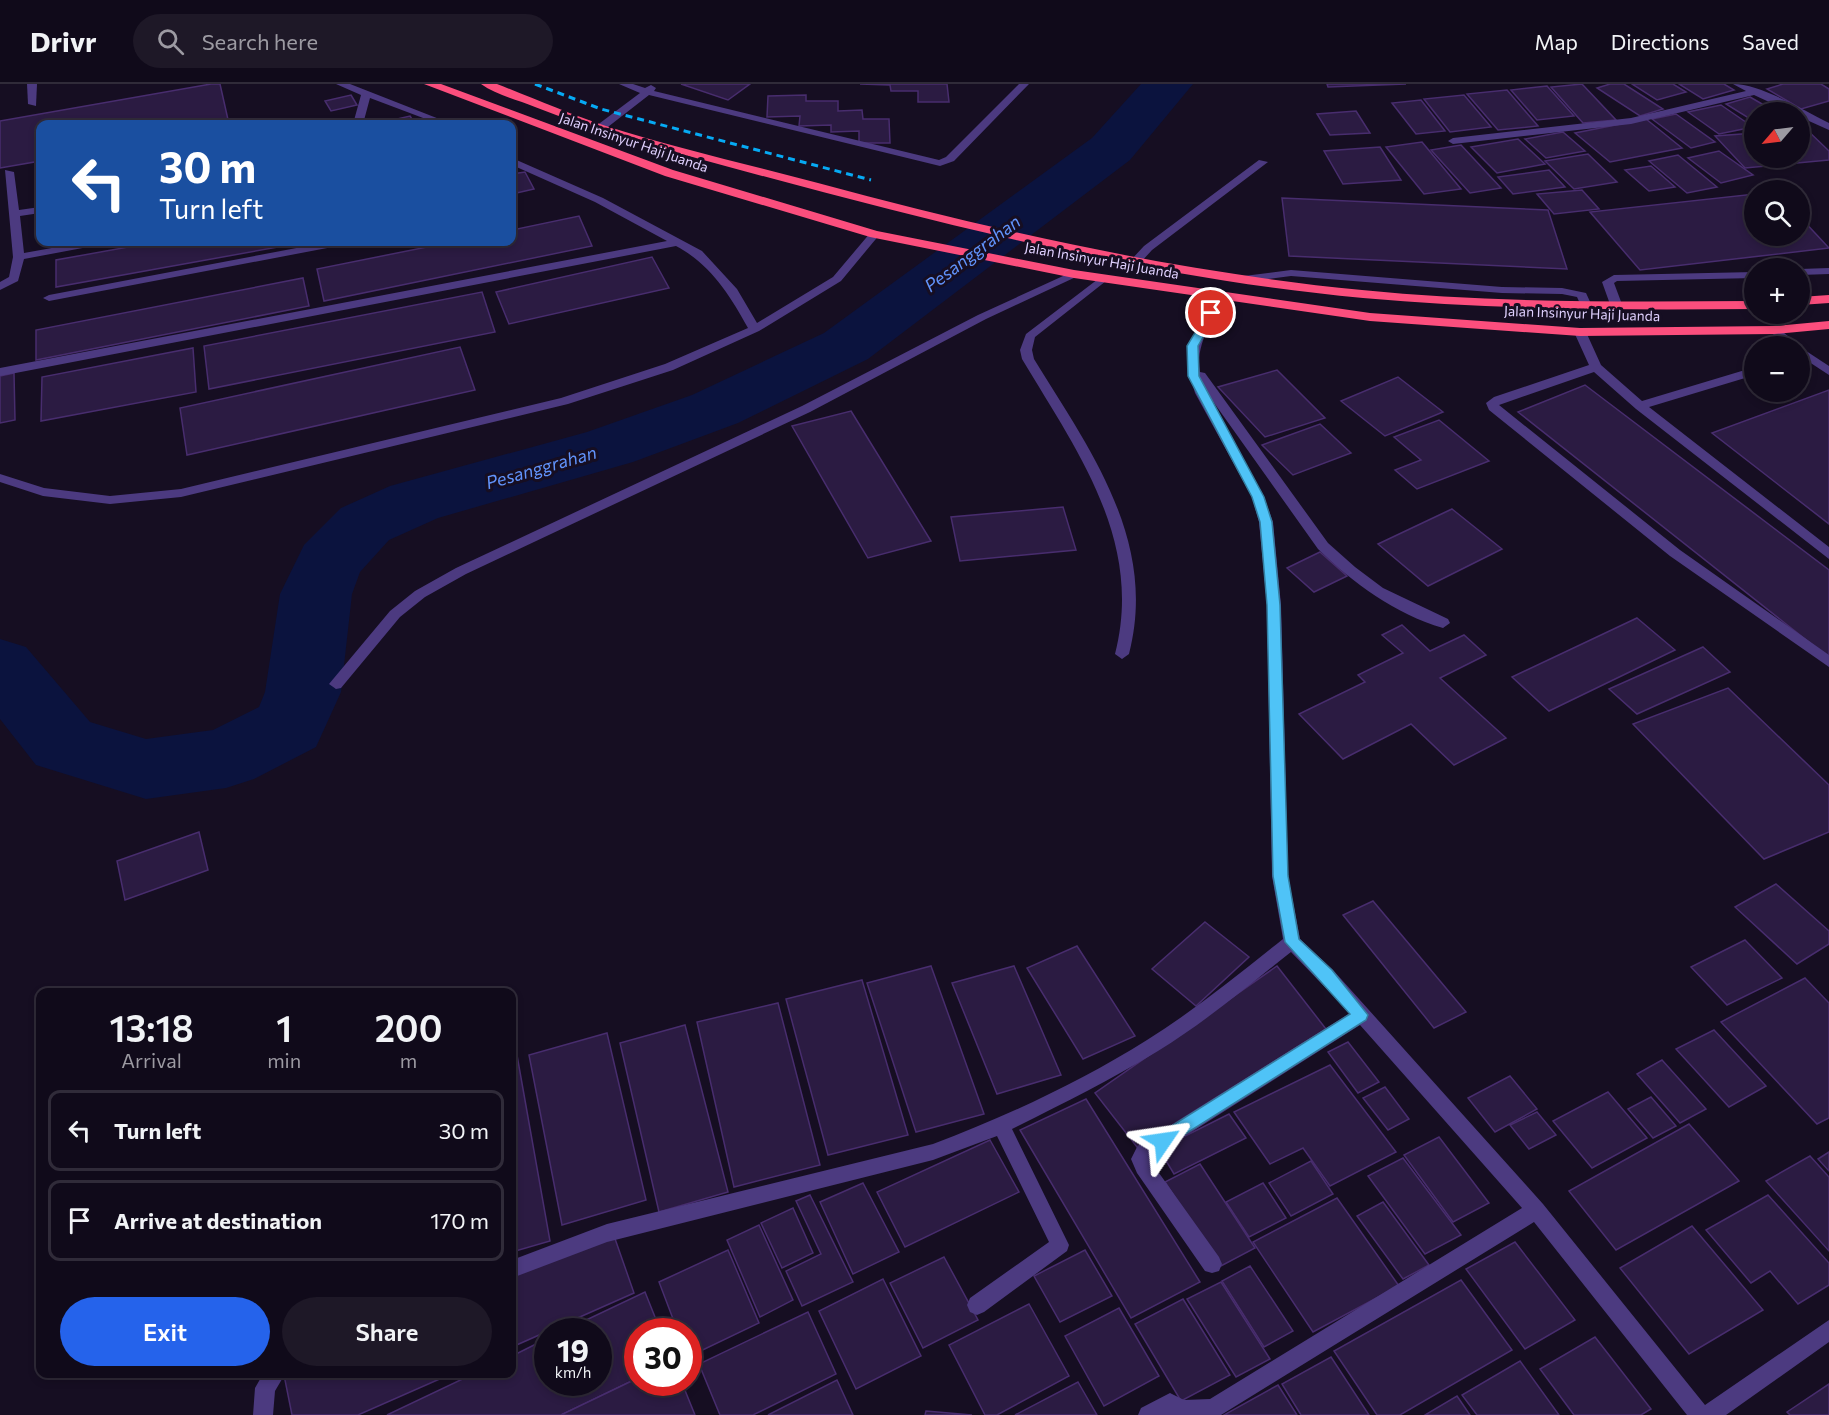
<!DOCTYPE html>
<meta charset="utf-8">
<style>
body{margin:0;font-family:Commissioner,sans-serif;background:#1e1827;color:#f1f3f6;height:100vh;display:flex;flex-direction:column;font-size:22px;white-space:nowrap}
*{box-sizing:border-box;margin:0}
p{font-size:20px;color:#9c9aa2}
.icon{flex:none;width:33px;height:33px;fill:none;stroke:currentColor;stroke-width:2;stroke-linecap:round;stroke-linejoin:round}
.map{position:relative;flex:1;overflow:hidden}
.side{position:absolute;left:36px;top:904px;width:480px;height:390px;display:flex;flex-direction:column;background:#100a1a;border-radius:12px;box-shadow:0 3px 9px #0003,0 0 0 2px #302b39}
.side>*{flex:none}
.top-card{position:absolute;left:36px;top:36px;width:480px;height:126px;border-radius:12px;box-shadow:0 3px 9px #0003,0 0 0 2px #302b39;background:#1a4fa0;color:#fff;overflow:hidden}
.needle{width:39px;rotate:242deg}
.tools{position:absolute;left:1744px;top:18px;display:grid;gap:12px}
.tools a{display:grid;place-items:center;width:66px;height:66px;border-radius:50%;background:#100a1a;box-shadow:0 3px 9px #0003,0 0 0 2px #302b39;font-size:30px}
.speed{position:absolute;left:534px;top:1234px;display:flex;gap:12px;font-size:30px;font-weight:700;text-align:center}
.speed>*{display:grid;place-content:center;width:78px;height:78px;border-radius:50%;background:#100a1a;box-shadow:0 3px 9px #0003,0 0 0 2px #302b39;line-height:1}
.speed small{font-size:15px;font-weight:400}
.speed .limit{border:9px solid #d22;background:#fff;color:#111}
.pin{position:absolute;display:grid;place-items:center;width:51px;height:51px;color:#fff;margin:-26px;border:3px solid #fff;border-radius:50%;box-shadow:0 2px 6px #0007}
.me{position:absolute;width:66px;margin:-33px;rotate:58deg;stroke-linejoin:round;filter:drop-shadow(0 0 4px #0008)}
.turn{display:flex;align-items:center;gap:21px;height:126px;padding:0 24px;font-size:27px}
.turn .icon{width:78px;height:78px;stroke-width:2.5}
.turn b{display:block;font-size:42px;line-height:51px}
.eta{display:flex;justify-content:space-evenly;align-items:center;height:102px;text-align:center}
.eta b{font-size:36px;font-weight:600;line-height:42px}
.primary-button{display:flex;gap:12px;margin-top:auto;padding:12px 24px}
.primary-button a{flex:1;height:69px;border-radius:36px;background:#2563eb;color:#fff;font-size:24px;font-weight:600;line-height:69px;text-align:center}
.primary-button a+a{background:#1e1827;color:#f1f3f6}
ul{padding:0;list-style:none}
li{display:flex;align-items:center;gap:18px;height:81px;margin:0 12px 9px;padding:0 12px;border:3px solid #302b39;border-radius:12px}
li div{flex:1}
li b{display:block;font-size:22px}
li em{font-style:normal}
header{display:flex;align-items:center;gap:36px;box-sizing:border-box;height:84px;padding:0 30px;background:#100a1a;border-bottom:2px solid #302b39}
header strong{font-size:28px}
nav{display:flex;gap:33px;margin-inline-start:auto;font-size:21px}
.search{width:420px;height:54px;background:#1e1827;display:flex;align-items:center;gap:15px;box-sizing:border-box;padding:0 21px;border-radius:33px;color:#9c9aa2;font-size:22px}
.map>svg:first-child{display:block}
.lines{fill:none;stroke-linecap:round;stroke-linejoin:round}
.river{fill:#0b133e;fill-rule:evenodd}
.building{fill:#2b1b42;stroke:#482d6e;stroke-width:1.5}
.minor{fill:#4c3a80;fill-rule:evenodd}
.highway{fill:#fb4e7d;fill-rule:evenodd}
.rail{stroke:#06aaf4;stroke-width:3;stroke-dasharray:7 5;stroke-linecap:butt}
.route{fill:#4fc3f7;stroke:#337fa1;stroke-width:1.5}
.labels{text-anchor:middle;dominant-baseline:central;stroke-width:6;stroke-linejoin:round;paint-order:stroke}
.far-street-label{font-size:14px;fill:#dfd0fe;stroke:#160e22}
.water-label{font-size:18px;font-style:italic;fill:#6193fb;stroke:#160e22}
</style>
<header>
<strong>Drivr</strong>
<div class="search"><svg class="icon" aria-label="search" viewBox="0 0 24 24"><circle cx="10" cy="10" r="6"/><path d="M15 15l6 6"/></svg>Search here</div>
<nav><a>Map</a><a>Directions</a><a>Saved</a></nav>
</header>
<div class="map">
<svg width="1829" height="1331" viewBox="0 0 1829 1331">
<rect width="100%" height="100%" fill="#160e22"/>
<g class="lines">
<polygon class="river" points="1141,0 1193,0 1130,76 868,275 738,339 633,378 438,434 389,456 360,488 352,510 341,608 316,663 254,695 226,704 146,715 36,681 0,635 0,555 26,563 90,638 146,655 213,646 259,623 265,608 280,510 304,461 341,424 390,402 587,348 692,311 824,249 1092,54"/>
</g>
<g class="building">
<polygon points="211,0 220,0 229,40 40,40 40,77 0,84 0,37"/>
<polygon points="681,0 750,0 728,16"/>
<polygon points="860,0 947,0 949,18 918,18 918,7 891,7 890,1"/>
<polygon points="1327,0 1406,0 1328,3"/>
<polygon points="1582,0 1616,36 1583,39 1551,3"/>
<polygon points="1610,0 1624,0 1663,25 1640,32 1597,4"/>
<polygon points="1632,0 1673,0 1686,8 1657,16"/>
<polygon points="1679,0 1724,0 1734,6 1703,15"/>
<polygon points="1783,0 1821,0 1829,5 1829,17 1801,25 1767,5"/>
<polygon points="1547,2 1574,32 1537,36 1511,6"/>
<polygon points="1507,6 1538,42 1498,46 1467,10"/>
<polygon points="351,11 357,21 331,27 325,17"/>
<polygon points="806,11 806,17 838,17 838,27 862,26 863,35 889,35 890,59 859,59 859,47 831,48 831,41 799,42 800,32 767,33 768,12"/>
<polygon points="1464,11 1491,43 1450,48 1424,15"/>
<polygon points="1750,13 1776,28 1755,28 1755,38 1726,20"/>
<polygon points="1421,16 1445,47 1416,50 1392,19"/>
<polygon points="1721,21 1753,43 1719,50 1688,28"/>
<polygon points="1356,27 1370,49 1330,51 1317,30"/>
<polygon points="1676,30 1715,58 1691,64 1652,35"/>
<polygon points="410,32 415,40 375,40"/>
<polygon points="1646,35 1682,64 1610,78 1575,49"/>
<polygon points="1805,44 1829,67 1829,76 1745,84 1715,52 1755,49 1755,74 1800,74 1800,45"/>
<polygon points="1563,48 1585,67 1546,74 1525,55"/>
<polygon points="1518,55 1545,80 1497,89 1471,63"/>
<polygon points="1422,58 1461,105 1424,110 1386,63"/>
<polygon points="1461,61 1501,104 1470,109 1431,66"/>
<polygon points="1380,63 1401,96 1343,100 1324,67"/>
<polygon points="1719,67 1753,91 1721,99 1688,74"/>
<polygon points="1588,70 1617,98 1574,105 1545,77"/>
<polygon points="1678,71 1717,103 1687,109 1649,77"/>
<polygon points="1651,82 1675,103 1649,107 1625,86"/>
<polygon points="1549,86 1565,103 1513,110 1498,93"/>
<polygon points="525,88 534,105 512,110 512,90"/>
<polygon points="1582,106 1599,125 1554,130 1537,110"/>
<polygon points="1755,110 1755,152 1800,152 1800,133 1829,164 1640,186 1590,128"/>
<polygon points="1282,114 1548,126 1567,185 1289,172"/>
<polygon points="579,132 592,162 324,217 317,185 452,158 512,158 512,146"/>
<polygon points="156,158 306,158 56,203 56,176"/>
<polygon points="652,173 669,204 509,240 496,208"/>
<polygon points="303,194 309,222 36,276 36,246"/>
<polygon points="482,208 495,248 209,305 204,262"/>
<polygon points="460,263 475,306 187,371 180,324"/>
<polygon points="193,264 196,308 41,337 42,293"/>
<polygon points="1277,286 1325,334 1265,353 1218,303"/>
<polygon points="14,289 15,336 0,339 0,292"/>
<polygon points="1398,293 1443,328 1385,352 1341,317"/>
<polygon points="1585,301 1829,486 1829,574 1518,328"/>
<polygon points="1829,306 1829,440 1712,349"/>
<polygon points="851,327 931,457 868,474 792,342"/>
<polygon points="1439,336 1489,377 1417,405 1395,386 1421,376 1394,353"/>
<polygon points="1320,340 1351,369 1293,391 1262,361"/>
<polygon points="1063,423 1076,466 960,477 951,433"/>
<polygon points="1452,425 1502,465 1428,502 1378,460"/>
<polygon points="1320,468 1347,492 1314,508 1287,484"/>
<polygon points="1637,534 1675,566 1549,627 1512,593"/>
<polygon points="1402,541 1430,567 1464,551 1486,571 1440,594 1506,654 1454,681 1411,640 1343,675 1299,630 1365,598 1358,591 1403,569 1382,551"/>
<polygon points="1703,563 1730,588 1637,630 1609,605"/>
<polygon points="1728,604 1829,701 1829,748 1764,775 1633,640"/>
<polygon points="199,748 208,786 125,816 117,777"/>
<polygon points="1776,800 1829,847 1829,860 1797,880 1735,823"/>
<polygon points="1373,817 1425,879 1466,928 1434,944 1343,831"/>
<polygon points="1205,838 1249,873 1196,922 1152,885"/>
<polygon points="1745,856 1782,894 1727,921 1691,883"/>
<polygon points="1077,862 1135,952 1083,975 1027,884"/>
<polygon points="931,882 984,1030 916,1048 867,899"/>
<polygon points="1014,882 1061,991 997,1010 952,899"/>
<polygon points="1277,882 1326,945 1137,1063 1095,1009"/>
<polygon points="1805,894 1829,919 1829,1034 1817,1040 1721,938"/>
<polygon points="862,896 908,1051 828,1071 786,915"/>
<polygon points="778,919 820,1081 734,1103 697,938"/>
<polygon points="685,941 728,1108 659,1128 620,959"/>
<polygon points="512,943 550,1157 512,1168"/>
<polygon points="1714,946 1766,1002 1729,1023 1676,965"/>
<polygon points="607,949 646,1116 562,1141 529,971"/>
<polygon points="1348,958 1379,998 1358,1009 1328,968"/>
<polygon points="1662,976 1706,1025 1680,1039 1637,990"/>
<polygon points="1330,981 1396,1068 1330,1102 1303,1064 1270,1080 1234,1028"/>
<polygon points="1510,992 1537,1025 1495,1048 1468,1014"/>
<polygon points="1385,1003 1409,1035 1388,1046 1363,1014"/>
<polygon points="1608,1008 1647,1054 1592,1084 1553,1037"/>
<polygon points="1651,1013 1676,1042 1653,1054 1628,1025"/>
<polygon points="1086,1015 1200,1198 1131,1234 1020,1046"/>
<polygon points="1537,1028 1556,1051 1529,1065 1510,1041"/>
<polygon points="1229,1030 1246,1054 1174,1090 1159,1065"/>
<polygon points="1689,1040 1739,1097 1616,1166 1569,1107"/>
<polygon points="1439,1053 1489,1119 1453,1138 1404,1071"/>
<polygon points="990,1056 1019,1108 905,1163 877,1108"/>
<polygon points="1829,1068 1829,1087 1818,1075"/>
<polygon points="1810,1072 1829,1093 1829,1167 1766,1097"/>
<polygon points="1403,1074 1461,1151 1425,1170 1368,1092"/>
<polygon points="1311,1077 1333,1110 1291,1132 1269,1099"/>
<polygon points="1200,1080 1255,1164 1219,1183 1165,1098"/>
<polygon points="863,1099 899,1168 853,1190 820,1118"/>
<polygon points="1263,1099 1286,1134 1249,1153 1226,1118"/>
<polygon points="810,1111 853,1198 802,1222 786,1187 821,1170 796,1117"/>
<polygon points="1768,1111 1829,1179 1829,1201 1798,1220 1770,1187 1751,1199 1706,1146"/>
<polygon points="1337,1114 1399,1202 1313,1248 1253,1158"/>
<polygon points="1383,1118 1429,1181 1403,1195 1357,1132"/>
<polygon points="793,1124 813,1169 782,1184 761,1139"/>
<polygon points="759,1141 793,1216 760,1233 727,1156"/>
<polygon points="1692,1142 1763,1226 1689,1270 1620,1184"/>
<polygon points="613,1149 634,1209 512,1263 512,1192"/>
<polygon points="1515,1158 1575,1236 1525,1265 1466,1185"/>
<polygon points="728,1166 759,1239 688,1273 688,1248 678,1248 659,1198"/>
<polygon points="1085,1166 1112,1212 1060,1238 1034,1192"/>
<polygon points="944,1173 978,1236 923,1264 890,1199"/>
<polygon points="1250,1182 1293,1247 1264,1263 1222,1197"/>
<polygon points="883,1195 921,1272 856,1305 819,1227"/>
<polygon points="1461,1196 1512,1266 1400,1331 1377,1331 1334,1267"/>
<polygon points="1221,1198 1270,1275 1236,1293 1187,1215"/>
<polygon points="645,1208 661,1248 638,1248 638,1294 561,1331 387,1331 473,1290 512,1290 512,1272 548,1254 548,1299 598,1299 598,1248 561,1248"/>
<polygon points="1183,1215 1230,1291 1181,1317 1135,1240"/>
<polygon points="1029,1220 1069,1292 997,1331 985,1331 949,1261"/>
<polygon points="1119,1224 1159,1292 1104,1322 1065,1252"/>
<polygon points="808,1228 836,1290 753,1331 720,1331 699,1280"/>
<polygon points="1595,1253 1651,1325 1641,1331 1574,1331 1540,1285"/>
<polygon points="1331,1273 1369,1331 1301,1331 1282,1300"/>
<polygon points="1520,1277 1559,1331 1477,1331 1462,1311"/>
<polygon points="451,1290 358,1331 292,1331 284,1291"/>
<polygon points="638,1294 638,1299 682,1299 695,1331 561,1331"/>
<polygon points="837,1296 853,1331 768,1331"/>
<polygon points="1078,1298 1097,1331 1015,1331"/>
<polygon points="1829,1300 1829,1331 1790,1331 1787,1328"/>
<polygon points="1278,1301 1297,1331 1224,1331"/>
<polygon points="1457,1312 1470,1331 1425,1331"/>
<polygon points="926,1327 972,1331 925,1331"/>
</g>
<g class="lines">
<g class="minor">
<polygon points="27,0 37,0 36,22 28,20"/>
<polygon points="336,0 350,0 452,40 439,40 370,14 363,40 353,40 361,11"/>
<polygon points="619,0 633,0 645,4 651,1 656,4 654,7 939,76 946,73 1019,0 1029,0 954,77 940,82 649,11 604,46 596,46 596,42 640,9"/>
<path d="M1733,0C1761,0 1803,26 1829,39V46L1800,33V28H1791L1754,11L1631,40L1453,60L1448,57L1453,54L1631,34L1746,7Z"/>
<path d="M512,74L603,114L702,167L737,205L757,239L833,193L871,148L880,150L841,197L759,247L673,286L568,320L181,413L110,420L43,412L0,398V390L44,404L110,412L181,405L561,314L665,280L748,244C730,211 710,180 676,162L0,292V284L667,157L595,118L512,81Z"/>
<polygon points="1259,76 1268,78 1152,166 1141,178 1133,178 1131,176 1144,162"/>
<polygon points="5,86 14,88 19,126 40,123 40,129 20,132 24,169 85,158 105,158 104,160 24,175 18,197 0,206 0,198 9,193 13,173"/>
<polygon points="328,158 348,158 343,161 49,217 43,214 49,211"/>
<polygon points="1829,184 1829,190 1800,191 1800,185"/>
<polygon points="1291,186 1502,203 1562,204 1586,209 1592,222 1586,225 1582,224 1577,213 1562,210 1502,209 1291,192 1244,198 1238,195 1244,192"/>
<polygon points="1074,187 1080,190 1078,192 986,235 810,328 466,490 425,513 400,533 341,604 336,605 329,600 390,527 415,507 456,484 802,322 978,231"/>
<polygon points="1755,188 1755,194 1617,197 1614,199 1623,223 1617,226 1611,223 1602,198 1614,191"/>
<path d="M1102,192L1108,195L1106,197L1035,253L1032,266L1034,275C1090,366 1158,457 1129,570L1122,575L1115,570C1144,457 1077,367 1022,275L1020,266L1026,250Z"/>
<path d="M1221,210L1227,213C1213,237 1195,259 1200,288L1205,289L1328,459L1355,483L1383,504L1448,535L1450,539L1443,544C1395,530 1353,499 1318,465L1207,309L1264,413L1273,438L1281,521L1288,792L1300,855L1333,886L1543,1120L1705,1321L1829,1236V1258L1726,1331H1687L1534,1138L1221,1331H1138L1141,1324L1170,1309L1184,1316L1210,1315L1522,1124L1360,941L1149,1075L1219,1173L1222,1180L1219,1187L1212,1189L1205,1187L1137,1089L1131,1075L1137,1063L1350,929L1291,868C1248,902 1205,938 1158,967C1111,996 1062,1020 1012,1045L1069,1161L1067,1167L984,1228L977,1231L970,1228L967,1221L970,1214L1049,1158L997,1052L933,1076L607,1158L512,1194V1176L607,1140L933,1060C1007,1032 1080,998 1147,956C1195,926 1239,890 1283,855L1272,792L1267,521L1259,438L1252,413L1195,309L1187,281L1190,259L1215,213Z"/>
<polygon points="1774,243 1778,244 1800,262 1787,262 1768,246"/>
<polygon points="1580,245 1586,248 1601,281 1642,317 1755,283 1755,291 1649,323 1829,463 1829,475 1636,325 1594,288 1499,321 1680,466 1829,571 1829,583 1670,472 1489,326 1486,319 1494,313 1589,281 1574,248"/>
<polygon points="1800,263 1829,282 1829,291 1800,272"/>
<polygon points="263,1290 285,1290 275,1307 273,1331 253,1331 255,1304"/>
</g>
<g class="highway">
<polygon points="424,0 441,0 673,86 877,147 1074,186 1370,229 1580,244 1774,242 1829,237 1829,245 1774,250 1580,252 1370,237 1074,194 870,153 665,92"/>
<path d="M481,0H497C533,14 569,30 606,42C675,64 747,80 818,99C996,147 1178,188 1362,206C1493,219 1624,218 1755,217V225C1624,226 1493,226 1363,214C1147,194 937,139 729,83C663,65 598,48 535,23C518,16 496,11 481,0Z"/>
<polygon points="1829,211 1829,219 1800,221 1800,213"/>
</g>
<polyline class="rail" points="535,0 601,25 871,96"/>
</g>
<polygon class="route" points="1208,227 1217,229 1198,262 1199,292 1264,413 1272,438 1280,521 1288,792 1299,855 1332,886 1368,931 1366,936 1163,1064 1157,1062 1154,1057 1157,1051 1350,930 1285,858 1273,792 1267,521 1260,438 1252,413 1188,292 1187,262"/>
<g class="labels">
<g class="far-street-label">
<text transform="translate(634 58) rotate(19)">Jalan Insinyur Haji Juanda</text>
<text transform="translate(1102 176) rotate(10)">Jalan Insinyur Haji Juanda</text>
<text transform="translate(1582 229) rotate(2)">Jalan Insinyur Haji Juanda</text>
</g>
<g class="water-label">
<text transform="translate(972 169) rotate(-37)">Pesanggrahan</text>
<text transform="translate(541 383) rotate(-16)">Pesanggrahan</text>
</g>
</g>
</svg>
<div class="tools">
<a><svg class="needle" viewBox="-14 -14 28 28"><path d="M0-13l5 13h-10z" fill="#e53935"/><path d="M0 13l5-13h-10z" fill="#9c9aa2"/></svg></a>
<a><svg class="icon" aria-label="search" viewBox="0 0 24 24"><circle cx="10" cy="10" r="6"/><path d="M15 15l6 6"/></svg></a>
<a>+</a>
<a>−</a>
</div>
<div class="speed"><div>19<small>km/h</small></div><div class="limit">30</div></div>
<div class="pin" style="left:1211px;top:229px;background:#d93025"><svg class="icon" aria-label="arrive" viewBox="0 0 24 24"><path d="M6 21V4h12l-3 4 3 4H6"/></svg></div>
<svg class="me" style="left:1163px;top:1057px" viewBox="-20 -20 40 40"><path d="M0-17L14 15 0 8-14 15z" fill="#4fc3f7" stroke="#fff" stroke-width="4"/></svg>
<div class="top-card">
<div class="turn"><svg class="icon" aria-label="left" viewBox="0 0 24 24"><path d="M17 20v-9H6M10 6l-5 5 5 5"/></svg><div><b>30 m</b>Turn left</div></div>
</div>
<section class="side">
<div class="eta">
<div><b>13:18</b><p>Arrival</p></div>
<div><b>1</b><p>min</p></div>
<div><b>200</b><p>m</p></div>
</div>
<ul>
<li><svg class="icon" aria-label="left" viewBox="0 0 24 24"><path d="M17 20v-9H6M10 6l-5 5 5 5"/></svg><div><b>Turn left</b></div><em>30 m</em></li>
<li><svg class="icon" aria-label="arrive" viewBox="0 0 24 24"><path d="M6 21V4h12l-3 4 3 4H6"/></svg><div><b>Arrive at destination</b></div><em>170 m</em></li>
</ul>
<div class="primary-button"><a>Exit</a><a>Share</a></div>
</section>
</div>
